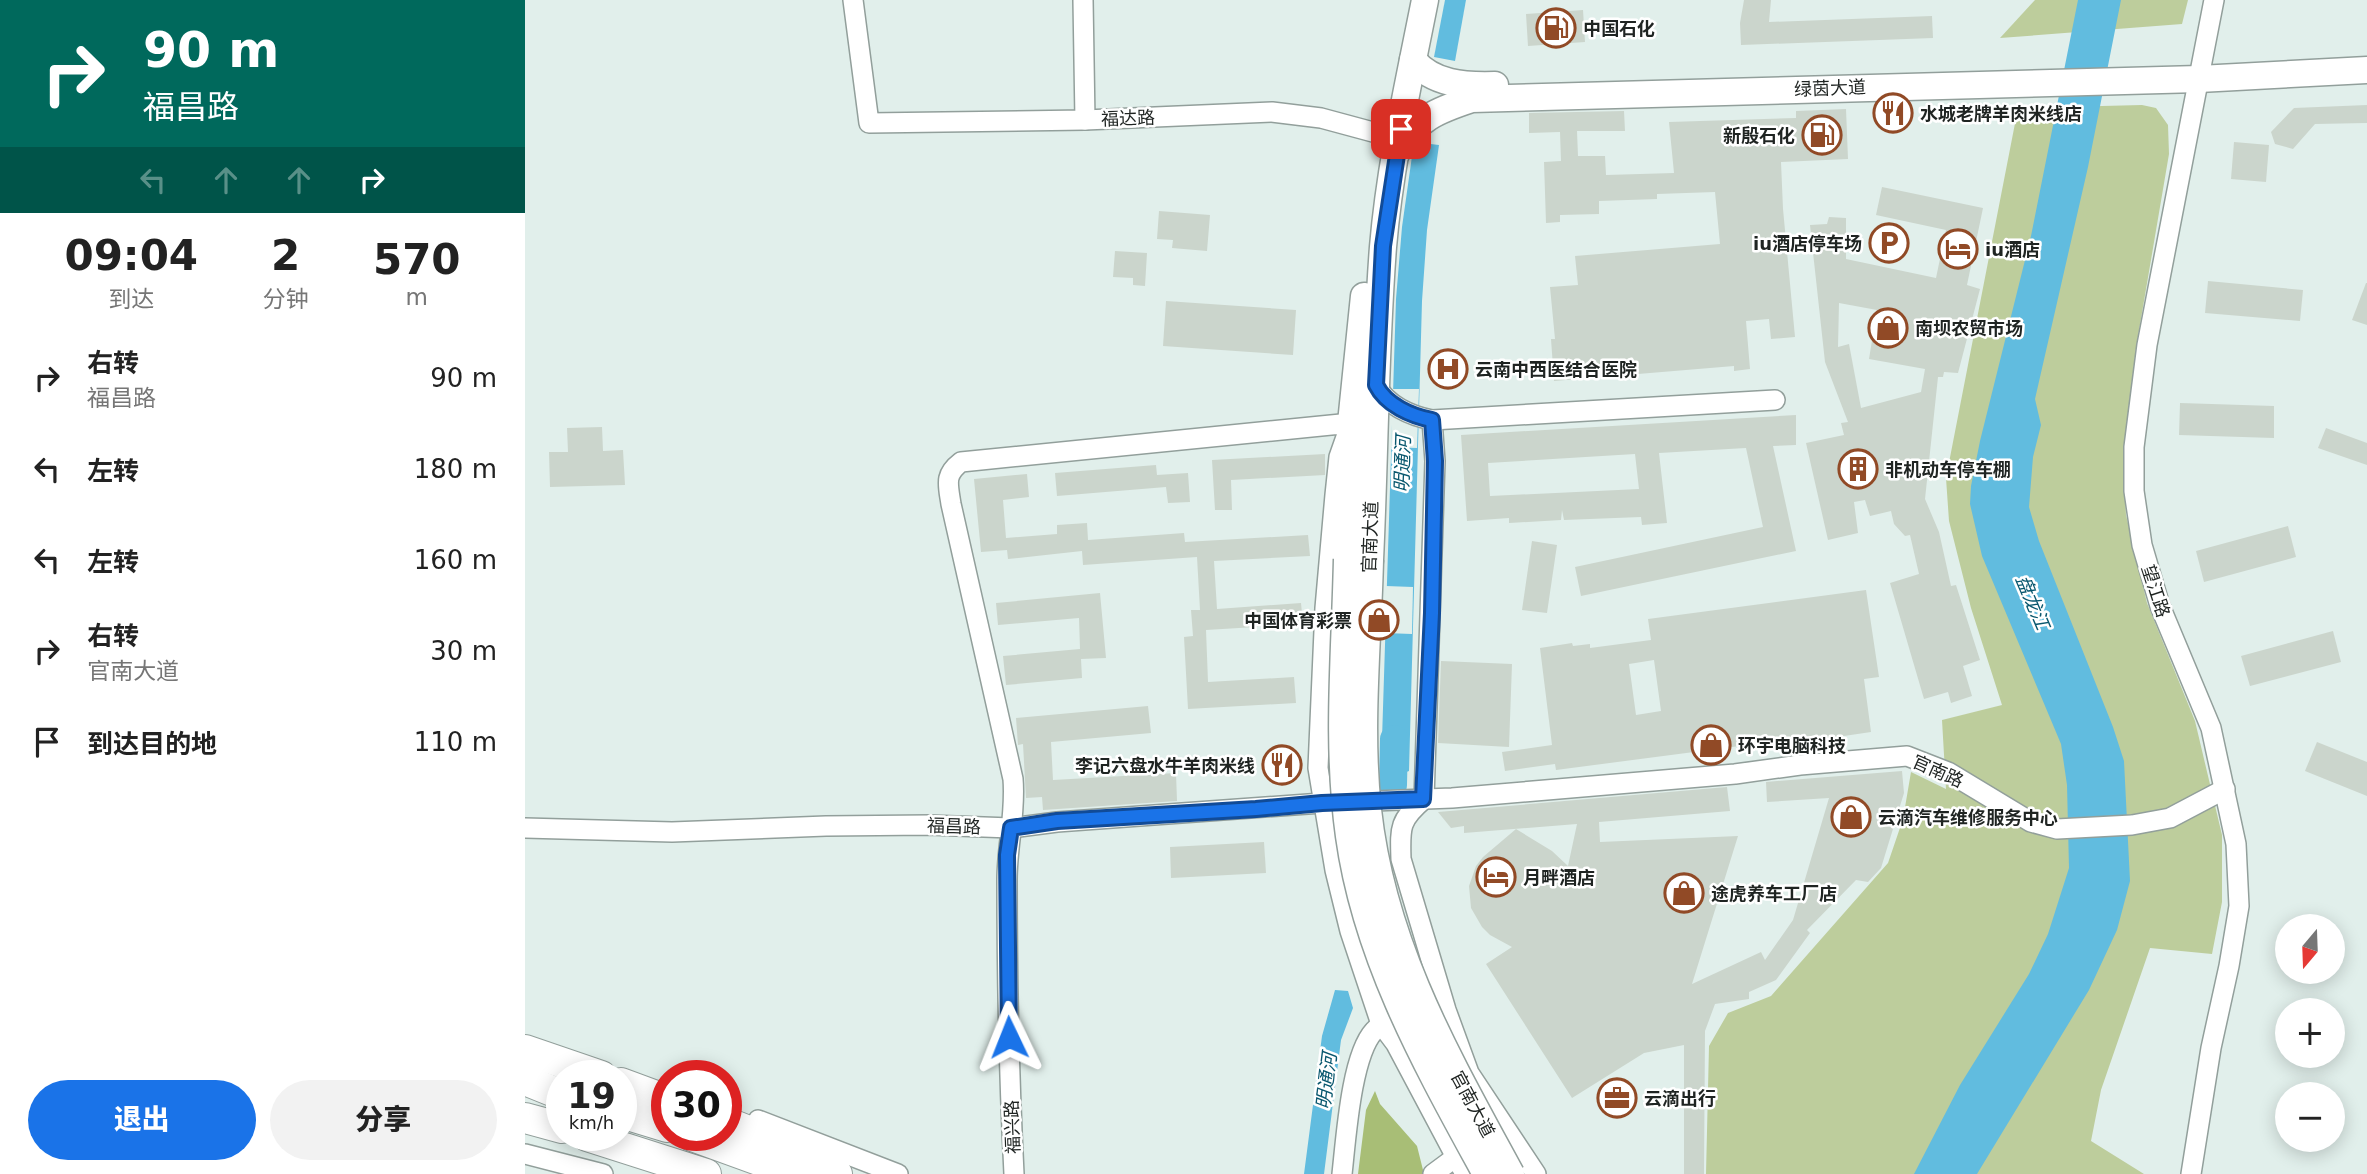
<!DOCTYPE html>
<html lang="zh">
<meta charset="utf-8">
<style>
body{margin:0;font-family:"DejaVu Sans","Noto Sans SC",sans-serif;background:#f2f2f2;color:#222;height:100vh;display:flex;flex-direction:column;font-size:26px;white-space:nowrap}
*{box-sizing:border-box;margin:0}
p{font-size:23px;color:#767676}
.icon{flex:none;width:38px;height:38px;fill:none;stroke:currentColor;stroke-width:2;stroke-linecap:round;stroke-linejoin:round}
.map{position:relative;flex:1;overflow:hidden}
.drawer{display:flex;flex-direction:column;background:#fff;width:525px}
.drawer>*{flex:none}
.banner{background:#00695c;color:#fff;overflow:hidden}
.needle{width:46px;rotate:199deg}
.controls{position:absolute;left:1750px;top:914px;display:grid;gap:14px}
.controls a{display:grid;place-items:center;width:70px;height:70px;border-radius:50%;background:#fff;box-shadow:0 4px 18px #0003;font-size:35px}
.speed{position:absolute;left:21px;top:1060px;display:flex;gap:14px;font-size:35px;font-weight:700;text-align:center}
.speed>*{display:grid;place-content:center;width:91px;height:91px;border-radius:50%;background:#fff;box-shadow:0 4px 18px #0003;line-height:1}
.speed small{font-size:18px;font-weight:400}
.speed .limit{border:10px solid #d22;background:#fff;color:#111}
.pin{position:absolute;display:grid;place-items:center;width:60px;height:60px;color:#fff;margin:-30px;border-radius:14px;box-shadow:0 4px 10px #0006}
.me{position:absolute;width:77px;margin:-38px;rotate:358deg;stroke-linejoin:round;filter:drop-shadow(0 0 5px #0008)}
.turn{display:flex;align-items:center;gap:24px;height:147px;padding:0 28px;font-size:32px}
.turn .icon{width:91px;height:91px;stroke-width:2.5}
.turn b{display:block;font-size:49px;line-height:60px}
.lanes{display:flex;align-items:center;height:66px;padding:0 28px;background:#0003;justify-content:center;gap:35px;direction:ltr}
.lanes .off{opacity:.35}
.eta{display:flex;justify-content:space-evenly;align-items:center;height:119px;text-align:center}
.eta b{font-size:42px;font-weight:800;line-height:49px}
.button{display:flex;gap:14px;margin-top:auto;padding:14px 28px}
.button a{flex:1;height:80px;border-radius:42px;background:#1a73e8;color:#fff;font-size:28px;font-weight:800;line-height:80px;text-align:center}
.button a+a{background:#f2f2f2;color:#222}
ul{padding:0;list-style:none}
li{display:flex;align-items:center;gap:21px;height:91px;padding:0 28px}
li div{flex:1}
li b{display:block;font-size:26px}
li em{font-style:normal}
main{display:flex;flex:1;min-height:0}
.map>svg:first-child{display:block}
.green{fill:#bdcd9c}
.forest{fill:#a8be76}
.water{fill:#61bcdf}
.pier{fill:#e1efeb}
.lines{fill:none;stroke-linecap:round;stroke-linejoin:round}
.river{stroke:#61bcdf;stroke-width:28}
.building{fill:#cbd5cc;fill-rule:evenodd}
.minor-casing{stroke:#929f9b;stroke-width:22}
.major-casing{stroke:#929f9b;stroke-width:29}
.highway-casing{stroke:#929f9b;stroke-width:32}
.minor{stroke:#fff;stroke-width:19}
.major{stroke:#fff;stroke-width:26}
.highway{stroke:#fff;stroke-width:30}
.major-bridge-casing{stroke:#929f9b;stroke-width:29;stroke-linecap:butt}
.major-bridge{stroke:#fff;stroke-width:26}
.route-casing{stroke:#114b97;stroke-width:18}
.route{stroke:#1a73e8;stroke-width:12}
.labels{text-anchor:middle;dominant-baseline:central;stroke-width:5;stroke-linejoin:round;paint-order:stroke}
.poi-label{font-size:18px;font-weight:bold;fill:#1f2422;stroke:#fff;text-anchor:start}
.street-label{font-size:18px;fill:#1f2422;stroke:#fff}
.water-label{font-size:19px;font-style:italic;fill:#08576e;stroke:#fff}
</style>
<main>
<section class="drawer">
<div class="banner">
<div class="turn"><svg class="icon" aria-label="right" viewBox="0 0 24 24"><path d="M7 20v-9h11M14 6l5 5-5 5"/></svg><div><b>90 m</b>福昌路</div></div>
<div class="lanes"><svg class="icon off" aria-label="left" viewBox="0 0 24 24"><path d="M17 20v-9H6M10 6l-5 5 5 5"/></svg><svg class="icon off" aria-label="ahead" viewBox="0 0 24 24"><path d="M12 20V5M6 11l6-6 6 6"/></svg><svg class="icon off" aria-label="ahead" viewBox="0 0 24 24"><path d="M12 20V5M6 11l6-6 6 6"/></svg><svg class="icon" aria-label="right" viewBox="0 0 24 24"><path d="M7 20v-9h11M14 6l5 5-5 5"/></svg></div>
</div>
<div class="eta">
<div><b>09:04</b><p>到达</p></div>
<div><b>2</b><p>分钟</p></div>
<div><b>570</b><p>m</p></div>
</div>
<ul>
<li><svg class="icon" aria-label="right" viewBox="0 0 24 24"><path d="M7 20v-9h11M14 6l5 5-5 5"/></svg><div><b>右转</b><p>福昌路</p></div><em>90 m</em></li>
<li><svg class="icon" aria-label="left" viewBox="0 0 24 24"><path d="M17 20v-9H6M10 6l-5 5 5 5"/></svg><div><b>左转</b></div><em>180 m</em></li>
<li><svg class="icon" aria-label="left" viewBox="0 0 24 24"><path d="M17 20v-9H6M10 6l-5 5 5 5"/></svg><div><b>左转</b></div><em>160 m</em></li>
<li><svg class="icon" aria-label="right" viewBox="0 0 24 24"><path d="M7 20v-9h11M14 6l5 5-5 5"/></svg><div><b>右转</b><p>官南大道</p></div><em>30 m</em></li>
<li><svg class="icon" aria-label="arrive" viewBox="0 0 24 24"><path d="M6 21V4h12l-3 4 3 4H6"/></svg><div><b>到达目的地</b></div><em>110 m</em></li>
</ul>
<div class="button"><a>退出</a><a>分享</a></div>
</section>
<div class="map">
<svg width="1842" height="1174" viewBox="0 0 1842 1174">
<rect width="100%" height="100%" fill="#e1efeb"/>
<g class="green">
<polygon points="1510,0 1663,0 1657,24 1475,38"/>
<polygon points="1617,105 1631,108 1643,125 1644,154 1611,348 1598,452 1601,515 1622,603 1670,721 1697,835 1697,902 1687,954 1625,948 1576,1090 1566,1141 1619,1174 1181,1174 1184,1046 1203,1013 1246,996 1363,863 1378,819 1386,772 1421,789 1417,720 1477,705 1446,608 1424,521 1421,478 1493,108"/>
</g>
<polygon class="forest" points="850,1091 855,1104 892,1146 899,1174 833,1174 841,1110"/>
<g class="water">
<polygon points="920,0 941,0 930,61 909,57"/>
<polygon points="1553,0 1596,0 1563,167 1510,399 1516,425 1508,457 1504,507 1514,541 1588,727 1599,761 1605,881 1592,930 1564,990 1452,1174 1389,1174 1435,1085 1504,974 1523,934 1544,868 1542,785 1536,744 1457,556 1445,504 1446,486 1455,441 1506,236"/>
<polygon points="889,142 914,145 902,230 897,301 884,771 868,777 856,771 871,299 877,227"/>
<polygon points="810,990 823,991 828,1008 816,1040 799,1174 779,1174 797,1036"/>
</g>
<g class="pier">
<polygon points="868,389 894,389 892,448 866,447"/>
<polygon points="861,586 888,587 887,634 860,633"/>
</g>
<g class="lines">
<polyline class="river" points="868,785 869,739"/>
</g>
<g class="building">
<polygon points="1219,0 1246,0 1244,22 1407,16 1408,38 1216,45 1215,23"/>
<polygon points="1058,10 1060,42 1003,46 1001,14"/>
<polygon points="1842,105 1842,123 1790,124 1768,149 1750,144 1746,132 1769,108"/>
<polygon points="1321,109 1323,159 1256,162 1258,209 1270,337 1246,339 1244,319 1221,321 1225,369 1209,371 1209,366 1029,381 1026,339 1030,339 1025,287 1053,285 1050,256 1195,244 1190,192 1132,194 1132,199 1074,201 1074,214 1035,215 1035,222 1021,223 1019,162 1036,161 1035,132 1004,133 1004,113 1099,111 1100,131 1052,131 1053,156 1080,156 1081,175 1149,173 1144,122 1271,118 1271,111"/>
<polygon points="1709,142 1744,145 1741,182 1706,179"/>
<path d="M1357,187L1458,208L1442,285L1455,289L1433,373L1419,372L1418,377H1413L1400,499L1414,532L1426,586L1431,585L1455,660L1438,666L1447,696L1426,703L1423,692L1399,699L1365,583L1394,574L1385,535L1380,536L1369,524L1366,511L1345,516L1340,500L1329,502L1333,533L1303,540L1281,443L1319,435L1316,423L1323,422L1300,362L1285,225L1302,224L1304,217L1321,218V259L1411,278L1421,230L1351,215ZM1314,303L1352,310L1344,359L1400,369L1396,392L1336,408L1324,344L1313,347Z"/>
<polygon points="634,211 685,215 682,251 647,248 648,240 632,239"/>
<polygon points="590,251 622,253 620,286 608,285 608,278 588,277"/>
<polygon points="1683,281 1778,290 1775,321 1680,313"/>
<polygon points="1841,283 1842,283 1842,325 1827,320"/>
<polygon points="641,301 771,310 768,355 638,346"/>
<polygon points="1655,403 1749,406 1749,438 1654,435"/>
<path d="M1271,415V445L1248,446L1271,551L1056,596L1050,567L1238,527L1221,448L1134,453L1142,523L1117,525L1116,517L1039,520L1037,510L1036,520L984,523V518L942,521L936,435ZM1110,454L1114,489L965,496L963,463Z"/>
<polygon points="77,427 78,451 98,450 100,485 25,487 24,452 43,452 42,428"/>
<polygon points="1801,428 1842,443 1842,465 1793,448"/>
<polygon points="800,454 800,475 706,480 707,510 690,510 687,460"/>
<polygon points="631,465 632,475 663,473 665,502 643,503 641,487 532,496 530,473"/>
<polygon points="502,474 504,497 478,500 481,538 532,534 532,525 562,523 563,540 659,533 660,542 783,535 785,556 689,561 692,609 776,603 778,624 681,630 683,682 769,677 771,703 663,709 659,637 668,636 666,610 675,610 672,557 558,565 557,551 483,559 482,550 456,552 449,479"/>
<polygon points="1763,526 1771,557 1679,582 1671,551"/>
<polygon points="1007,541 1032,545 1022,613 997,610"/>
<path d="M1341,590L1354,677L1339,679L1346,732L1285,741L1284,737L1031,770L1030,764L980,771L977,752L1027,745L1015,648L1047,643L1048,646L1065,644V648L1126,640L1123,619ZM1129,660L1136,711L1111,715L1104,664Z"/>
<polygon points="575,593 581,658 556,659 557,678 481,685 478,656 555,649 554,618 473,625 471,603"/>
<polygon points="1808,631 1816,662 1725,686 1716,656"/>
<polygon points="916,661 987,664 984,747 913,743"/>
<polygon points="623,706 626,733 526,742 528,780 651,773 652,801 518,810 517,797 501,798 498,744 493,745 491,718"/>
<polygon points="1792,742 1842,762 1842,796 1780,771"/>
<polygon points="1377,771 1379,793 1356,868 1343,882 1331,880 1282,930 1285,933 1251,980 1224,992 1224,999 1190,1004 1180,1031 1179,1174 1159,1174 1159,1045 1119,1053 1047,1098 961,964 987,947 965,935 957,927 946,908 944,886 951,866 958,857 991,829 1027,851 1043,866 1052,824 939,833 939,826 926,828 913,812 1202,787 1205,811 1074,822 1075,842 1213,836 1167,984 1236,952 1240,960 1268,920 1304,798 1242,802 1241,782"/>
<polygon points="739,842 741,873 646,878 645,847"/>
</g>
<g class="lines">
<g class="minor-casing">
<g id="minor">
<polyline points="328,0 344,123 560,120 747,112 796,118 859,135"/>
<polyline points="558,0 560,120"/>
<path d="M851,385C861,405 886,416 907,420L910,461L899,799C874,820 875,828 876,859L921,1010L944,1073L1011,1174"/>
<polyline points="907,420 1250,400"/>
<polyline points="0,828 147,832 301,826 404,825 486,828 532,822 797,803 927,798 1210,774 1275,765 1382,756 1423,772 1506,822 1532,829 1607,825 1645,818 1700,789"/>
<polyline points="233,1120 373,1174"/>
<polyline points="0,1154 78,1174"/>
<path d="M489,1174C484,1076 482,978 482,880C482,846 491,813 488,779L426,504C423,484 419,475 436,462L826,423L814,457L810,495L800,608L793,768L810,870L825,931L856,1024L871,1044L940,1174"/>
<path d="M817,1174C821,1139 826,1056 849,1031C855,1024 860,1023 868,1022"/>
<polyline points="908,1174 931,1157"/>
<polyline points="1666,1174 1686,1048 1704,966 1714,906 1711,844 1686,728 1635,606 1617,545 1609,491 1609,447 1622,345 1689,0"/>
</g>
</g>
<g class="major-casing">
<g id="major">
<path d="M888,60C908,84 939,86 970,85"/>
<path d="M872,152C890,119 913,110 947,99L1674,79L1842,70"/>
<polyline points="822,559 826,423 839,296"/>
<path d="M845,560C850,456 850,351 858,247C865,164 884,81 900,0"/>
</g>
</g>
<g class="highway-casing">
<g id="highway">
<polyline points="0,1050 76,1076"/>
<polyline points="0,1080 37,1095"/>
<polyline points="96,1083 142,1100"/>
<polyline points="96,1113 142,1127"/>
<polyline points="0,1118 37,1128"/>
<polyline points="201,1122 246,1140 312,1174"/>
<polyline points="62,1136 181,1174"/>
<polyline points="167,1136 272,1174"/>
</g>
</g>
<use href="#minor" class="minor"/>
<use href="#major" class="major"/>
<use href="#highway" class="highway"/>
<g class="major-bridge-casing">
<g id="major-bridge">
<path d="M822,559C820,652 811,743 824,836C841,959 902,1066 961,1174"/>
<path d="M845,560C843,644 834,726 843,810C858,946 922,1056 986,1174"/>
</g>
</g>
<use href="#major-bridge" class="major-bridge"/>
</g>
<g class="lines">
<g class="route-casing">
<path id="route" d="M484,1037L482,855L486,828L532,821L731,809L797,803L898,799L907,613L910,461L907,420C886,416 861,405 851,385L858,246L876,129"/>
</g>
<use href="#route" class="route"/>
</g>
<defs>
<g id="fuel-ring" transform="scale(2.0125)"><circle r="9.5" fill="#fff" stroke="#914a26" stroke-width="1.5"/><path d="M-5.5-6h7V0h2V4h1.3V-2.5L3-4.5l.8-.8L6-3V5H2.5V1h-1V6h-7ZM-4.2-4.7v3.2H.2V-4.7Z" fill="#914a26"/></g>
<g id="restaurant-ring" transform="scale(2.0125)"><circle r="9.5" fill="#fff" stroke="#914a26" stroke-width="1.5"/><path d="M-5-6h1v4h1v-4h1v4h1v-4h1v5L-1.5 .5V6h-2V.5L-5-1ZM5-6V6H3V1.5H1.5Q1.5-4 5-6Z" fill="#914a26"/></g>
<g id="parking-ring" transform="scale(2.0125)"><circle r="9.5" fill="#fff" stroke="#914a26" stroke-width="1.5"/><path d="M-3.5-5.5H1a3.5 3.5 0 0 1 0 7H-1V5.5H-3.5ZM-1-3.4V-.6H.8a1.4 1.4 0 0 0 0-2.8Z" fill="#914a26"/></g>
<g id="hotel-ring" transform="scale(2.0125)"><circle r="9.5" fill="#fff" stroke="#914a26" stroke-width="1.5"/><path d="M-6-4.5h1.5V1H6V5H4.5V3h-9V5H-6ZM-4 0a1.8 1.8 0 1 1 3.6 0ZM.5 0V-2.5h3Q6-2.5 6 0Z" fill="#914a26"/></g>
<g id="shop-ring" transform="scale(2.0125)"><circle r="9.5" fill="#fff" stroke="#914a26" stroke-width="1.5"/><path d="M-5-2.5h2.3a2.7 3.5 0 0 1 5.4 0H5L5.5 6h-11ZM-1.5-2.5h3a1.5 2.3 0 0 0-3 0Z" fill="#914a26"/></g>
<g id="hospital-ring" transform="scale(2.0125)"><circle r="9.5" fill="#fff" stroke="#914a26" stroke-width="1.5"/><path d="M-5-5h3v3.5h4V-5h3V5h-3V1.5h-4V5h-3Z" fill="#914a26"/></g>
<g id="building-ring" transform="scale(2.0125)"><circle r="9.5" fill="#fff" stroke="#914a26" stroke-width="1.5"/><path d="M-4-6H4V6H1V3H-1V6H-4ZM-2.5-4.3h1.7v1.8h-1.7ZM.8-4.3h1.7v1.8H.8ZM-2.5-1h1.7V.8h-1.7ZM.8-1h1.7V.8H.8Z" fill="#914a26"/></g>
<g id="office-ring" transform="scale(2.0125)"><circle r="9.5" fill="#fff" stroke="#914a26" stroke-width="1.5"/><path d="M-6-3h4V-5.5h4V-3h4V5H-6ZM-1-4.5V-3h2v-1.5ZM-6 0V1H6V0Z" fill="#914a26"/></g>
</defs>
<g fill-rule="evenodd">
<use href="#fuel-ring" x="1031" y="28"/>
<use href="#restaurant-ring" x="1368" y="113"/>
<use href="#fuel-ring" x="1297" y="135"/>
<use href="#parking-ring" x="1364" y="243"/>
<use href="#hotel-ring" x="1433" y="249"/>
<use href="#shop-ring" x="1363" y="328"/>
<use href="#hospital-ring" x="923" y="369"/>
<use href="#building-ring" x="1333" y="469"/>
<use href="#shop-ring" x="854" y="620"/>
<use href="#shop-ring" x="1186" y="745"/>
<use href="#restaurant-ring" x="757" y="765"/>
<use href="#shop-ring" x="1326" y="817"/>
<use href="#hotel-ring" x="971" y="877"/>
<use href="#shop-ring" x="1159" y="893"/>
<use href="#office-ring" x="1092" y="1098"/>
</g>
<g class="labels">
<g class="poi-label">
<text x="1058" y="28">中国石化</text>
<text x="1395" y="113">水城老牌羊肉米线店</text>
<text x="1270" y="135" text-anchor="end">新殷石化</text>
<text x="1337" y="243" text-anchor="end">iu酒店停车场</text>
<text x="1460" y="249">iu酒店</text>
<text x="1390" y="328">南坝农贸市场</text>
<text x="950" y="369">云南中西医结合医院</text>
<text x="1360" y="469">非机动车停车棚</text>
<text x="827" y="620" text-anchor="end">中国体育彩票</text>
<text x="1213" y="745">环宇电脑科技</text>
<text x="730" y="765" text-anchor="end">李记六盘水牛羊肉米线</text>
<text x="1353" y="817">云滴汽车维修服务中心</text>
<text x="998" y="877">月畔酒店</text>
<text x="1186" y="893">途虎养车工厂店</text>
<text x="1119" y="1098">云滴出行</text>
</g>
<g class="street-label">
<text transform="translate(1305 88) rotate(-2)">绿茵大道</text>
<text transform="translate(603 118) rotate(-2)">福达路</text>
<text transform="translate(845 537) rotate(-88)">官南大道</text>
<text transform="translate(1631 591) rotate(72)">望江路</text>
<text transform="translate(1413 771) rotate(24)">官南路</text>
<text transform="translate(429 826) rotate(2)">福昌路</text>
<text transform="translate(948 1104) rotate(62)">官南大道</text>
<text transform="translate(487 1127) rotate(-92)">福兴路</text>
</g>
<g class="water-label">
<text transform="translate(877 464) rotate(-88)">明通河</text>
<text transform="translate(1508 602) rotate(67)">盘龙江</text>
<text transform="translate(801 1081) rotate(-83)">明通河</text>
</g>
</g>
</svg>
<div class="controls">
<a><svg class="needle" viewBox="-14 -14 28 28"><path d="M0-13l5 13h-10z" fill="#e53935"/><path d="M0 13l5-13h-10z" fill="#767676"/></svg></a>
<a>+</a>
<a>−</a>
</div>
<div class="speed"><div>19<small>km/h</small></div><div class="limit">30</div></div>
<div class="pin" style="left:876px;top:129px;background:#d93025"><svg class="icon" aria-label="arrive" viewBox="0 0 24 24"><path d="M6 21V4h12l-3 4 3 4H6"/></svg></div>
<svg class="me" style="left:484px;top:1037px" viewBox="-20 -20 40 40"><path d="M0-17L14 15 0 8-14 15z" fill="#1a73e8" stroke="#fff" stroke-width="4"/></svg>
</div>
</main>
